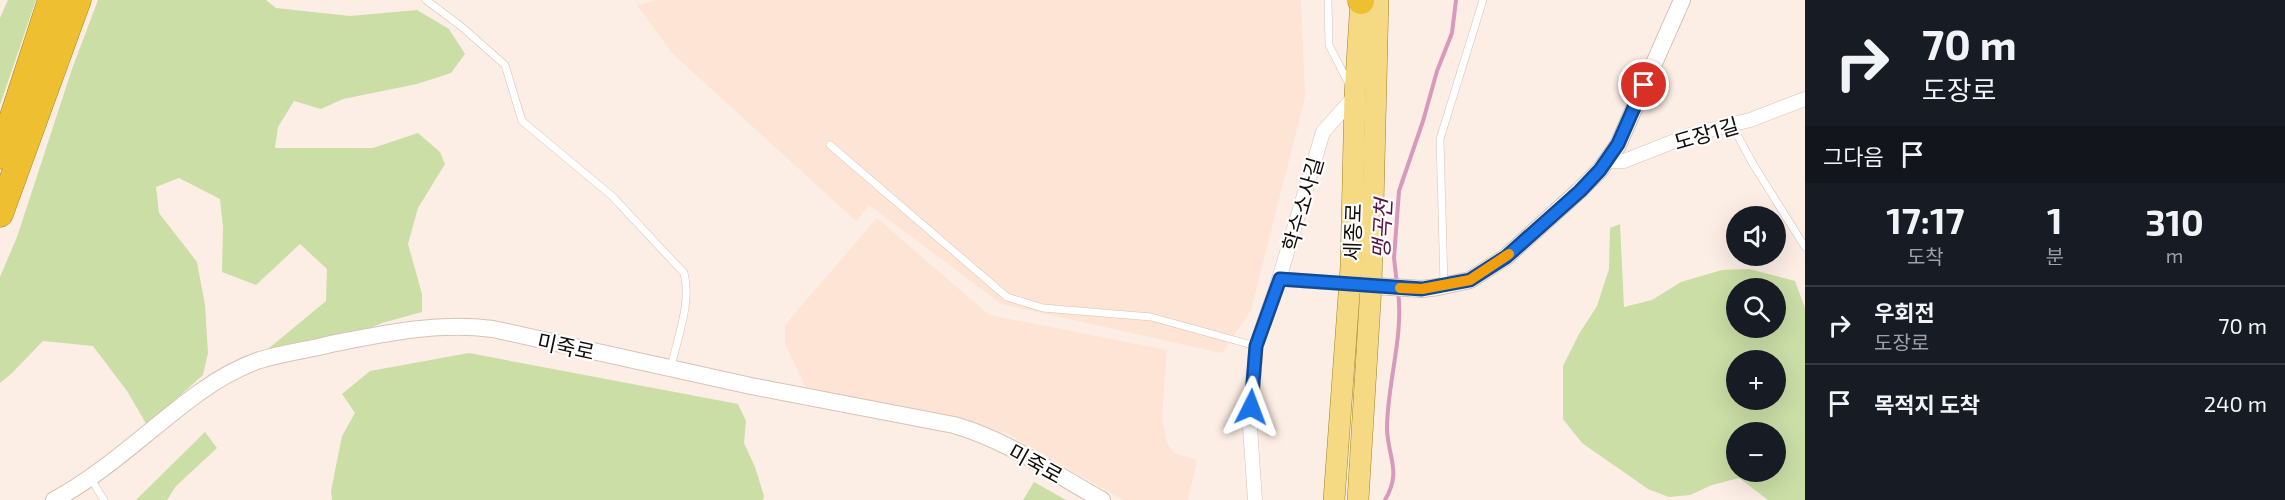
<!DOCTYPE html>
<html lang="ko">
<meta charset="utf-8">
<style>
body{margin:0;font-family:"Exo 2","Noto Sans KR",sans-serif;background:#242831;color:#f1f3f6;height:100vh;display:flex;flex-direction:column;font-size:22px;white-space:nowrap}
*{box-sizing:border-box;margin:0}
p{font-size:20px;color:#9ea1a6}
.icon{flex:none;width:33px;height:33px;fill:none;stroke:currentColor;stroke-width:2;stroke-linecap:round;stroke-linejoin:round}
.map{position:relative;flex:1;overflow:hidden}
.details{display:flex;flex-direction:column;background:#171b24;width:480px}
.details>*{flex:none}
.banner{background:#171b24;color:#f1f3f6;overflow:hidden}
.controls{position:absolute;left:1726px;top:206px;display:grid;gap:12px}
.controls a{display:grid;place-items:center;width:60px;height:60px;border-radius:50%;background:#171b24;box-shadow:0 6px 24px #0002;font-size:30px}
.pin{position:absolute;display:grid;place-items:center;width:51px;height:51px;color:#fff;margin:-26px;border:3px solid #fff;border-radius:50%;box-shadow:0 2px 6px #0007}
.me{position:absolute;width:66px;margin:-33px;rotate:3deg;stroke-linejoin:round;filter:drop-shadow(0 0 4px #0008)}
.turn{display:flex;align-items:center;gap:21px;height:126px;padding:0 18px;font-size:27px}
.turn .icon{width:78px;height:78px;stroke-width:2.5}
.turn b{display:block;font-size:42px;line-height:51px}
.then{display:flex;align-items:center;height:57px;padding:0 18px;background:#0003;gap:12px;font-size:22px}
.eta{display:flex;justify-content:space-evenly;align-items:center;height:102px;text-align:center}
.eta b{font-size:36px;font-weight:700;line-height:42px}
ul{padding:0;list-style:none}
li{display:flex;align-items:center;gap:18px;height:78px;padding:0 18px;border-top:2px solid #363941}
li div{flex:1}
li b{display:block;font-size:22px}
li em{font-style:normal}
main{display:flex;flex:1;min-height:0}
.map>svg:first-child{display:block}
.built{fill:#fde4d4}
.green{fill:#cadea6;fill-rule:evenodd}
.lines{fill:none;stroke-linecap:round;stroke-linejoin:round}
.stream{stroke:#d89abc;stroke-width:4}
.service-casing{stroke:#d8c2b3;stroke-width:8}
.minor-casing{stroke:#d8c2b3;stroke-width:15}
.tertiary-casing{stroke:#d8c2b3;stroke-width:18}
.primary-casing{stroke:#a18122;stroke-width:22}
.motorway-casing{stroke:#a18122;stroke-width:27}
.service{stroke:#fff;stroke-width:7}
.minor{stroke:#fff;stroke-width:14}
.tertiary{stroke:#fff;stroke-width:16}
.primary{stroke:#f5d983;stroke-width:21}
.motorway{stroke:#eec031;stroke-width:26}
.route-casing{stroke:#114b97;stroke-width:15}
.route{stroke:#1a73e8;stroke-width:10}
.slow{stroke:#f59e0b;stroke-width:10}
.labels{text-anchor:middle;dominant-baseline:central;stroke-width:4.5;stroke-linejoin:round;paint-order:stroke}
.street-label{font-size:21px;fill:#130c07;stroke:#fefefe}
.water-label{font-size:22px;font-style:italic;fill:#5a1241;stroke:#fefefe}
</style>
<main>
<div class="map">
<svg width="1805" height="500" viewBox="0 0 1805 500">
<rect width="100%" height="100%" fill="#fceee5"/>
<g class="built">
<polygon points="657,0 1301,0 1305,97 1251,310 1222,353 1001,304 869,205 856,221 672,53 637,5"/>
<polygon points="877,218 989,315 1167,350 1162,417 1167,443 1174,453 1197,460 1188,500 1123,500 1008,434 936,412 807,390 785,344 785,325"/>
</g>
<g class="green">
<polygon points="8,0 36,0 0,105 0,18"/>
<polygon points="98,0 266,0 276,8 350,16 417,10 449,29 465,54 451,73 417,84 343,99 321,109 294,101 278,127 275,148 373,148 418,133 440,152 445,164 418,208 408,244 422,294 422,312 382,323 326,346 262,354 326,301 327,269 300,244 256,285 222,272 223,227 220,199 179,178 156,187 159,213 197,262 205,305 208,353 203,375 147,425 127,391 93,346 43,341 12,373 0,383 0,277 17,237 72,69"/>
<path d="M1620,224L1624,307L1652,300L1681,282L1722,270L1749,269L1795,281L1805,308V500H1768L1739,478L1712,485L1690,495L1669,497L1648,489L1582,443L1563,419V366L1579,334L1597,306L1609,269L1610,228ZM1737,288H1776V327H1737ZM1737,360H1776V399H1737ZM1737,432H1776V471H1737Z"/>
<polygon points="469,353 738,404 746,421 744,443 755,467 764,496 763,500 332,500 331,491 342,436 355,413 342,394 370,371"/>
<polygon points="205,432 217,448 176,486 167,500 136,500"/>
<polygon points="1034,482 1066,500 1023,500"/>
</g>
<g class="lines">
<g class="stream">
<polyline points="1397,284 1394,258 1399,191 1423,121 1437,71 1452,33 1456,0"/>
<path d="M1385,500C1402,471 1388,458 1387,429C1387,383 1404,337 1398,291"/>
</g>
<g class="service-casing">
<g id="service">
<path d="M426,0L462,27L505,65L522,121L612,196L684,273C692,302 677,338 671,368"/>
<polyline points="1328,0 1329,45 1350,86"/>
<polyline points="1732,125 1753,164 1805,247"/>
<polyline points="830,145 1007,297 1043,308 1151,317 1256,346"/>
<polyline points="1444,285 1440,139 1483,0"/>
<polyline points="91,479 104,500"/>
</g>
</g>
<g class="minor-casing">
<g id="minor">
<polyline points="1606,161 1624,161 1690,135 1750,120 1805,99"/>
<polyline points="1279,279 1350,284"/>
<polyline points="1255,500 1250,427 1256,346 1279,279 1323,132 1355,96"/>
</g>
</g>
<g class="tertiary-casing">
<g id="tertiary">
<polyline points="1360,285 1422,289 1438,287 1470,280 1506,257 1579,191 1600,170 1618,145 1682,0"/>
<path d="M54,500C108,471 150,428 200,392C218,379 239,367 260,360C283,353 308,350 331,344C386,333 437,322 493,329L751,386L954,425C1007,440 1055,474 1102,500"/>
</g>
</g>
<g class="primary-casing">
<g id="primary">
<polyline points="1334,500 1351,267 1355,96 1361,0"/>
<polyline points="1358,500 1371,286 1378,0"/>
</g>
</g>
<g class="motorway-casing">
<g id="motorway">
<polyline points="1361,0 1361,1"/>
<polyline points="0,156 51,0"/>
<polyline points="0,214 78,0"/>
</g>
</g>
<use href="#service" class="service"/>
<use href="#minor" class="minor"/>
<use href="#tertiary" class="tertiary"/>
<use href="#primary" class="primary"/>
<use href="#motorway" class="motorway"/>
</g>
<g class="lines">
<g class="route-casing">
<polyline id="route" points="1251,407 1256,346 1280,279 1422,289 1470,280 1506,257 1580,191 1600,170 1618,144 1644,85"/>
</g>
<use href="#route" class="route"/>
<polyline class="slow" points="1400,288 1422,289 1470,280 1509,254"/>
</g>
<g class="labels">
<g class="street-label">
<text transform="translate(1706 133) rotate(-16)">도장1길</text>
<text transform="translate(1302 204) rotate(-74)">학수소사길</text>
<text transform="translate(1352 232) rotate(-88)">세종로</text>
<text transform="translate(566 346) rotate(12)">미죽로</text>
<text transform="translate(1036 463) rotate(29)">미죽로</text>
</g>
<g class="water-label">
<text transform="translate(1381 229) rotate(-87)">맹곡천</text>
</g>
</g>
</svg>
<div class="controls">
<a><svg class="icon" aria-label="sound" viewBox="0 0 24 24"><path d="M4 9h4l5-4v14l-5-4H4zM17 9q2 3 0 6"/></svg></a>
<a><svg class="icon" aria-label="search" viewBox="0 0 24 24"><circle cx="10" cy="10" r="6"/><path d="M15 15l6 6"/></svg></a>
<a>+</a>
<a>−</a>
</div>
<div class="pin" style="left:1644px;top:85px;background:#d93025"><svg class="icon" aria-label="arrive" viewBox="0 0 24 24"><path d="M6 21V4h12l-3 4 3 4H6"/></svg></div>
<svg class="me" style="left:1251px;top:407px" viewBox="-20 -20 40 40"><path d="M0-17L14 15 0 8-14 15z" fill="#1a73e8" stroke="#fff" stroke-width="4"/></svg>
</div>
<section class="details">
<div class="banner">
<div class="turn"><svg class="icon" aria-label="right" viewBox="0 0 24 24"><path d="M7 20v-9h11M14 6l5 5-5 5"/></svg><div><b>70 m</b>도장로</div></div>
<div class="then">그다음<svg class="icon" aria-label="arrive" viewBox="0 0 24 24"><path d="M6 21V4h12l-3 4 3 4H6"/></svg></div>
</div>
<div class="eta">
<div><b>17:17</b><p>도착</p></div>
<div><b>1</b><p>분</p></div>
<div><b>310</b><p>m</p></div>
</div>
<ul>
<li><svg class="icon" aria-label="right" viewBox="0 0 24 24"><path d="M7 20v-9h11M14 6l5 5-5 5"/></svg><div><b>우회전</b><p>도장로</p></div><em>70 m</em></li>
<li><svg class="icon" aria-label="arrive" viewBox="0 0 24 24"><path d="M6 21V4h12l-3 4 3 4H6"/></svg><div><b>목적지 도착</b></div><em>240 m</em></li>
</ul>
</section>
</main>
